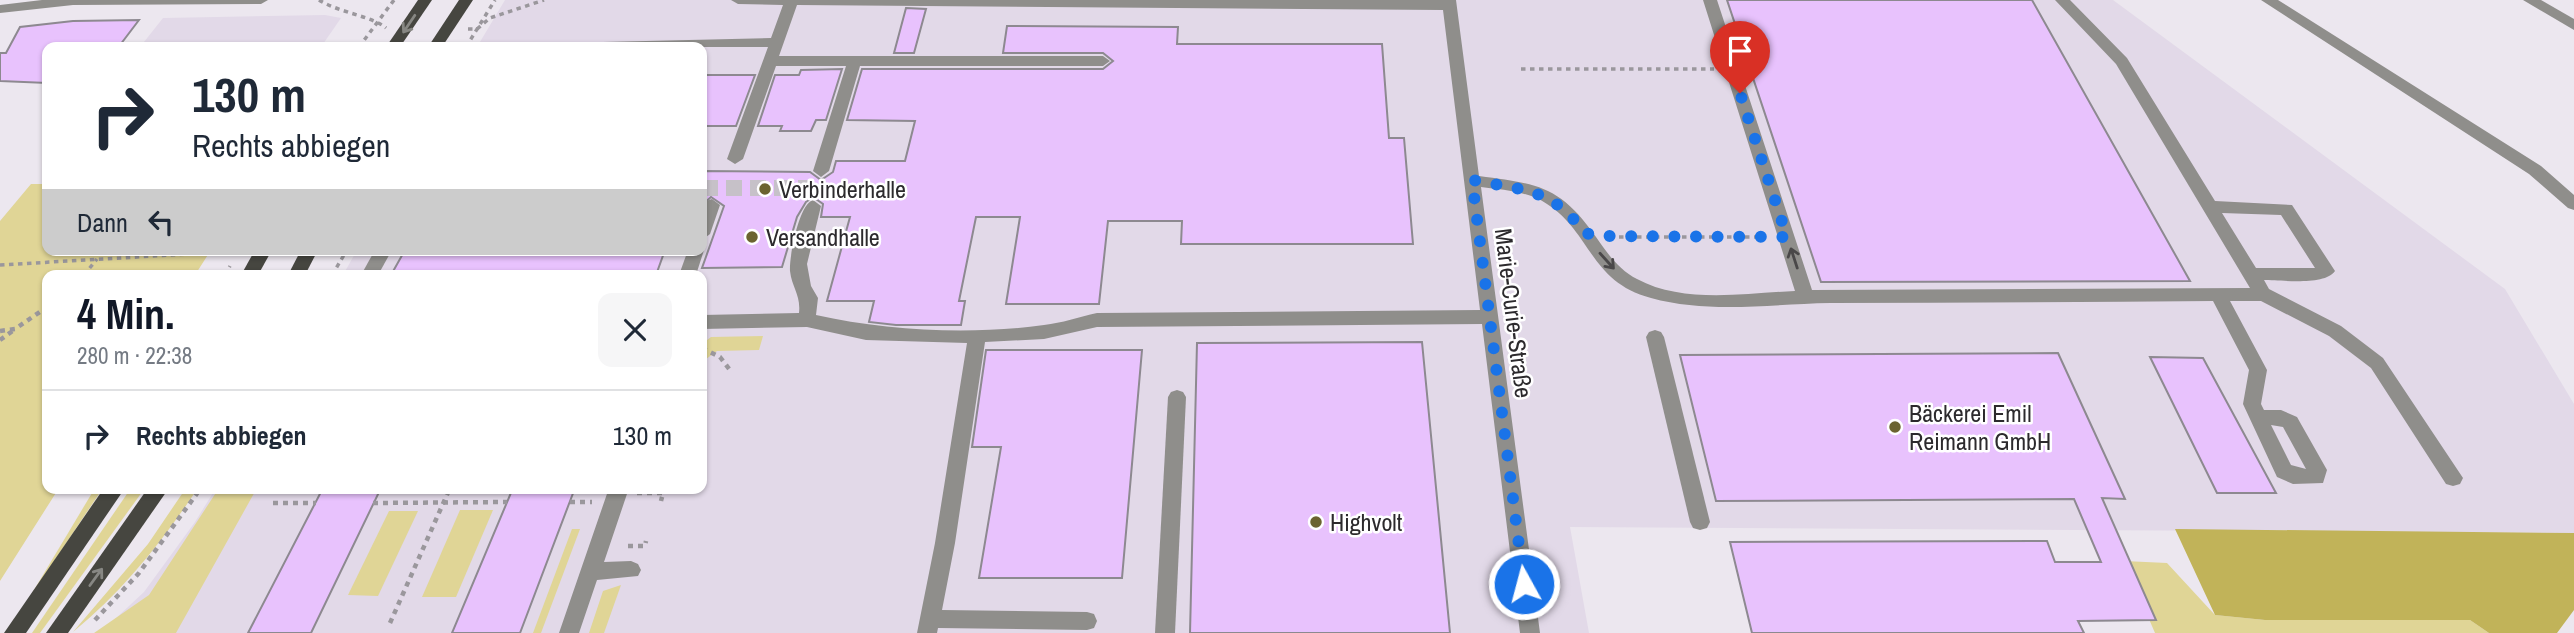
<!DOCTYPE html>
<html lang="de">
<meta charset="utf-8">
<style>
body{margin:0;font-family:"Archivo Narrow",sans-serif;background:#f6f6f7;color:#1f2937;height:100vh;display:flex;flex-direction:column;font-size:26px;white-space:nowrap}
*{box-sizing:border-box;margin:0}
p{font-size:23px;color:#747a83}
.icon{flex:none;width:38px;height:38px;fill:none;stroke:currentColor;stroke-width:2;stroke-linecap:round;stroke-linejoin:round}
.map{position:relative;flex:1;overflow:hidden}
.side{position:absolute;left:42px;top:270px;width:665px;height:224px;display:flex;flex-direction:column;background:#fff;border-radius:14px;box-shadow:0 2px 5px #0004}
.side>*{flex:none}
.guide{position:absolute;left:42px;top:42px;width:665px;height:214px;border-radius:14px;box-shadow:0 2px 5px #0004;background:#fff;color:#1f2937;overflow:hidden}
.pin{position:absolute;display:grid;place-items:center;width:60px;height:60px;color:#fff;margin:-72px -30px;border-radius:50% 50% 50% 0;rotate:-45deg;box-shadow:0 0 7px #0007}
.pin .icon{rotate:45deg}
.me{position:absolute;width:77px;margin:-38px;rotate:353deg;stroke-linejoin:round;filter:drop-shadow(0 0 5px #0008)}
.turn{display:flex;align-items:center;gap:24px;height:147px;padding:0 35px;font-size:32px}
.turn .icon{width:91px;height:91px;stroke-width:2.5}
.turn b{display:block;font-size:49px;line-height:60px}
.then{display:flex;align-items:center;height:66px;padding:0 35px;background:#0003;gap:14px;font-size:26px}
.round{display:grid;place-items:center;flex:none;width:74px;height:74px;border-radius:14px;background:#f6f6f7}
.headline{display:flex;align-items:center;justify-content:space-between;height:119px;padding:0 35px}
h1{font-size:42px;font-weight:700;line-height:52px;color:#111827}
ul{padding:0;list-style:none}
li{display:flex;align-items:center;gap:21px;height:91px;padding:0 35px;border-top:2px solid #e0e1e3}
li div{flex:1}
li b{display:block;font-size:26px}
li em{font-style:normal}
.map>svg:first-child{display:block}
.built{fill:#e2d9e8}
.green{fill:#e0d596}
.forest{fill:#c1b359}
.building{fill:#e8c2fd;stroke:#8d8990;stroke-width:2}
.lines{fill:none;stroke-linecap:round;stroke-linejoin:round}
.minor-tunnel{stroke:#c6c1c8;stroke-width:16;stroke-dasharray:16 8;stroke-linecap:butt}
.path-far1{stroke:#9a979c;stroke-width:3.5;stroke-dasharray:4.5 4.5;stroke-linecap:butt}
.path{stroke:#9a979c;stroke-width:4.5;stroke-dasharray:5 5;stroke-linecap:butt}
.minor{fill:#8f8e8b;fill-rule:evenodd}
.major{fill:#464640;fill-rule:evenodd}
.oneway{stroke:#878783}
.oneway2{stroke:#4a4849}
.route{stroke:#1a73e8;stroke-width:12;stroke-dasharray:0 21.6}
.poi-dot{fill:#6b6330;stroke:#fff;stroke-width:2.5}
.labels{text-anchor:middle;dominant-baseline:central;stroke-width:5;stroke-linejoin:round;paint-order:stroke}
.poi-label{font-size:24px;fill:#2c2a2d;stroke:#fff;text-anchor:start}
.street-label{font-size:24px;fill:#2c2a2d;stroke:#fff}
</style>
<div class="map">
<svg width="2574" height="633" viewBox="0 0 2574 633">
<rect width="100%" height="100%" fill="#ece7ef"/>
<g class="built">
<polygon points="505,0 2113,0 2505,289 2574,404 2574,533 1570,527 1589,633 100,633 144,592 195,522 216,488 702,488 702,275 343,275 357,250 702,250 702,47 477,47"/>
<polygon points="325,15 341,18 321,47 140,47 163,18"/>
</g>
<g class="green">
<polygon points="31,184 47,184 47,250 211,250 195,275 47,275 47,488 59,488 0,581 0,221"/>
<polygon points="763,336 759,350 717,351 702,362 702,344 711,337"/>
<polygon points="95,488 103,488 28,600"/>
<polygon points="131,488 145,488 40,633 32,633"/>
<path d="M186,488H198C162,542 123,591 73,632L148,544Z"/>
<polygon points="219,488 257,488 176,633 94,633 149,595"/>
<polygon points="460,510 493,510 456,597 422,597"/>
<polygon points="389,511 418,511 378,596 348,595"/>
<polygon points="572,529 580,529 541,633 533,633"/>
<polygon points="2124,561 2167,563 2215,615 2265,620 2470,620 2489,633 2155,633"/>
<polygon points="621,585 604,633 589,633 603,591"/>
</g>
<polygon class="forest" points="2175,529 2574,533 2574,610 2557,633 2489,633 2470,620 2265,620 2215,615"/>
<g class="building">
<polygon points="1727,0 2032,0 2190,281 1821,282"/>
<polygon points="906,8 926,9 914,53 894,53"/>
<polygon points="139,20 120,45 47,47 47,83 0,81 0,53 6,53 20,27 73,21"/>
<polygon points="1007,26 1178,27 1177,44 1382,44 1389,138 1404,138 1413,244 1181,244 1182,221 1108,221 1099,304 1006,304 1020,217 976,217 959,301 965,301 961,325 896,325 869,322 874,301 827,301 850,217 821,217 823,204 813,197 806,202 797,217 782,267 702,268 724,206 711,197 702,205 702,171 810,172 821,180 833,172 836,161 905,161 915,121 847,120 862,69 1103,69 1113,61 1103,53 1003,53"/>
<polygon points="842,69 826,120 816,120 811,131 780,131 782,126 758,126 775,75 799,75 801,70"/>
<polygon points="702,75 755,75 736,126 702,126"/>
<polygon points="405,250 665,250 656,275 391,275"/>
<polygon points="1422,342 1450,633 1190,633 1197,343"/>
<polygon points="986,350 1142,350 1122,578 979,578 1001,447 972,447"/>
<polygon points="2058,353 2125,499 2102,498 2156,620 2078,621 2084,633 1752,633 1730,542 2047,541 2055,562 2101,562 2074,499 1716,501 1680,355"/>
<polygon points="2150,357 2203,358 2276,493 2217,493"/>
<polygon points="323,488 381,488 311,633 248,633"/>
<polygon points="513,488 575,488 520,633 452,633"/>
</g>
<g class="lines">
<polyline class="minor-tunnel" points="702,188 817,188"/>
<g class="path-far1">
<path d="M319,0C340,13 372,16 386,28"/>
<polyline points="468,29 477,29 490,18 544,0"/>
<polyline points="359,47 394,0"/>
<polyline points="466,47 495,0"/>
<polyline points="1521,69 1714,69"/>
<polyline points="1610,237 1766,237"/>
<polyline points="0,265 240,251"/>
<polyline points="84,275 97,259"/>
<polyline points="225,275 230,266"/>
<polyline points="332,275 347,250"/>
</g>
<g class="path">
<polyline points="0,331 15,329 47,307"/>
<polyline points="0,340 14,330"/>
<polyline points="702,348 720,357 730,370"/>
<polyline points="637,493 663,493 661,501"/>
<polyline points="570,502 592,502"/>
<polyline points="273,503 316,503"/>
<polyline points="373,503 507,502"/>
<polyline points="628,546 645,546 646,541"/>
<polyline points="95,620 139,573 201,488"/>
<polyline points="390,623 450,488"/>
</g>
<g class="minor">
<polygon points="42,0 268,0 261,4 73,5 0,13 0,5"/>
<path d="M731,0H1456L1479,176C1539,184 1560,186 1596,237C1607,253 1619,270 1637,279C1683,304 1745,293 1795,291L1703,0H1717L1812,290L2250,288L2116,64L2055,0H2070L2127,58L2215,201L2292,205L2335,271C2325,286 2281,280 2264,280L2269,289L2341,326L2383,358L2463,478L2460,484L2453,486L2446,484L2371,368L2329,336L2261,301H2230L2267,370L2261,404L2264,410H2281L2297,417L2327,470L2323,483L2293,484L2277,477L2243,404L2249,370L2213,301C2085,302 1958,303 1830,303C1771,304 1709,314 1651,298C1590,282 1591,232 1547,204C1527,191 1504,190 1481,187L1540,633H1520L1482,324L1097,327L1044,339L985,342L955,543L942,610L1087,612L1094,614L1097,621L1094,628L1087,630L938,628L937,633H917L935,543L967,343L866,340L807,327L702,329V315L799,313C801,295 792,288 790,271C789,257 799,204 813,200L821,206L807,264L811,286L818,298L816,315C887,331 972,335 1044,325C1062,323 1079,317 1097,313L1480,310L1443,10L797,5L779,56H1103L1110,61L1103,66H860L829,171L821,177L813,171L846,66H776L743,159L735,164L727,159L768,47H596L603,42L771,38L783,5L738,4ZM2222,213L2281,215L2315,268H2256ZM2271,425L2283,427L2306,469L2291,465Z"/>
<polygon points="2261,0 2278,0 2541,166 2574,195 2574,210 2568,208 2529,174"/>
<polygon points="2523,0 2541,0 2574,19 2574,30"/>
<polygon points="712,199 720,205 710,234 702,240 702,211 706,201"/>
<polygon points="702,246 704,250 696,275 679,275 688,250 702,250"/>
<polygon points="375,250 392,250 378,275 361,275"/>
<polygon points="1655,330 1661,332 1664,337 1710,522 1707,528 1700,530 1693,528 1690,522 1646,337 1649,332"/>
<polygon points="1177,390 1183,392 1186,397 1175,633 1155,633 1168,397 1171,392"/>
<polygon points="609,488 629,488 604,562 631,561 638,564 641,570 638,576 597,580 579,633 559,633"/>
</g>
<g class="major">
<polygon points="418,0 432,0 400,47 386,47"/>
<polygon points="459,0 473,0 442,47 428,47"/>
<polygon points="255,250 272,250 258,275 241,275"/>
<polygon points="301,250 318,250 305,275 288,275"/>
<polygon points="104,488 125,488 26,633 4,633"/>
<polygon points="148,488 169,488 68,633 46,633"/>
</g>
</g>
<defs><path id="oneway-shaft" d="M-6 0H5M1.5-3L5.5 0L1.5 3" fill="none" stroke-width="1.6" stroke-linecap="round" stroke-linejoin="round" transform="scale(1.75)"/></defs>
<g class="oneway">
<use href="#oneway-shaft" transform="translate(409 24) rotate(124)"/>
<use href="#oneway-shaft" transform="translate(96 577) rotate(-54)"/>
</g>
<g class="oneway2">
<use href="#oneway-shaft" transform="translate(1794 258) rotate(-108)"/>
<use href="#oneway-shaft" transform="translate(1607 261) rotate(48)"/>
</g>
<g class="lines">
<path class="route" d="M1524,584L1472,180C1523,190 1552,188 1585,233L1598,236L1787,237L1740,93"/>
</g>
<g class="poi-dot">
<circle cx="765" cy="189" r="7"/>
<circle cx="752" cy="237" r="7"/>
<circle cx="1895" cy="427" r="7"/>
<circle cx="1316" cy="522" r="7"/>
</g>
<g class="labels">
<g class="poi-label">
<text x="779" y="189">Verbinderhalle</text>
<text x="766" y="237">Versandhalle</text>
<text x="1909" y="413">Bäckerei Emil<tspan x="1909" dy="28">Reimann GmbH</tspan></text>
<text x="1330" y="522">Highvolt</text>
</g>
<g class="street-label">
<text transform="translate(1514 313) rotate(83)">Marie-Curie-Straße</text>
</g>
</g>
</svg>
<div class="pin" style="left:1740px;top:93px;background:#d93025"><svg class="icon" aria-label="arrive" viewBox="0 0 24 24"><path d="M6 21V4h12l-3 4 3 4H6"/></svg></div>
<svg class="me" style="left:1524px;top:584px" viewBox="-20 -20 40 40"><circle r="17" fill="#1a73e8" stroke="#fff" stroke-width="3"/><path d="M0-11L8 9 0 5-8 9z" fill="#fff"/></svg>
<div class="guide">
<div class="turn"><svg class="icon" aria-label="right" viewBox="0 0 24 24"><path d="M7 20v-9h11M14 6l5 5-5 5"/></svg><div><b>130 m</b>Rechts abbiegen</div></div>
<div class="then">Dann<svg class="icon" aria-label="left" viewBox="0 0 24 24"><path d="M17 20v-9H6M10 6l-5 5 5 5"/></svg></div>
</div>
<section class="side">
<div class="headline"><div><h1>4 Min.</h1><p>280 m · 22:38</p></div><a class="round"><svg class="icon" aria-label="close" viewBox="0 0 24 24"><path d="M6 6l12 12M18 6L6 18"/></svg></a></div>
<ul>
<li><svg class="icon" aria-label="right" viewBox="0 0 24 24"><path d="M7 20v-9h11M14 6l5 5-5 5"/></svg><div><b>Rechts abbiegen</b></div><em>130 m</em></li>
</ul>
</section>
</div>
